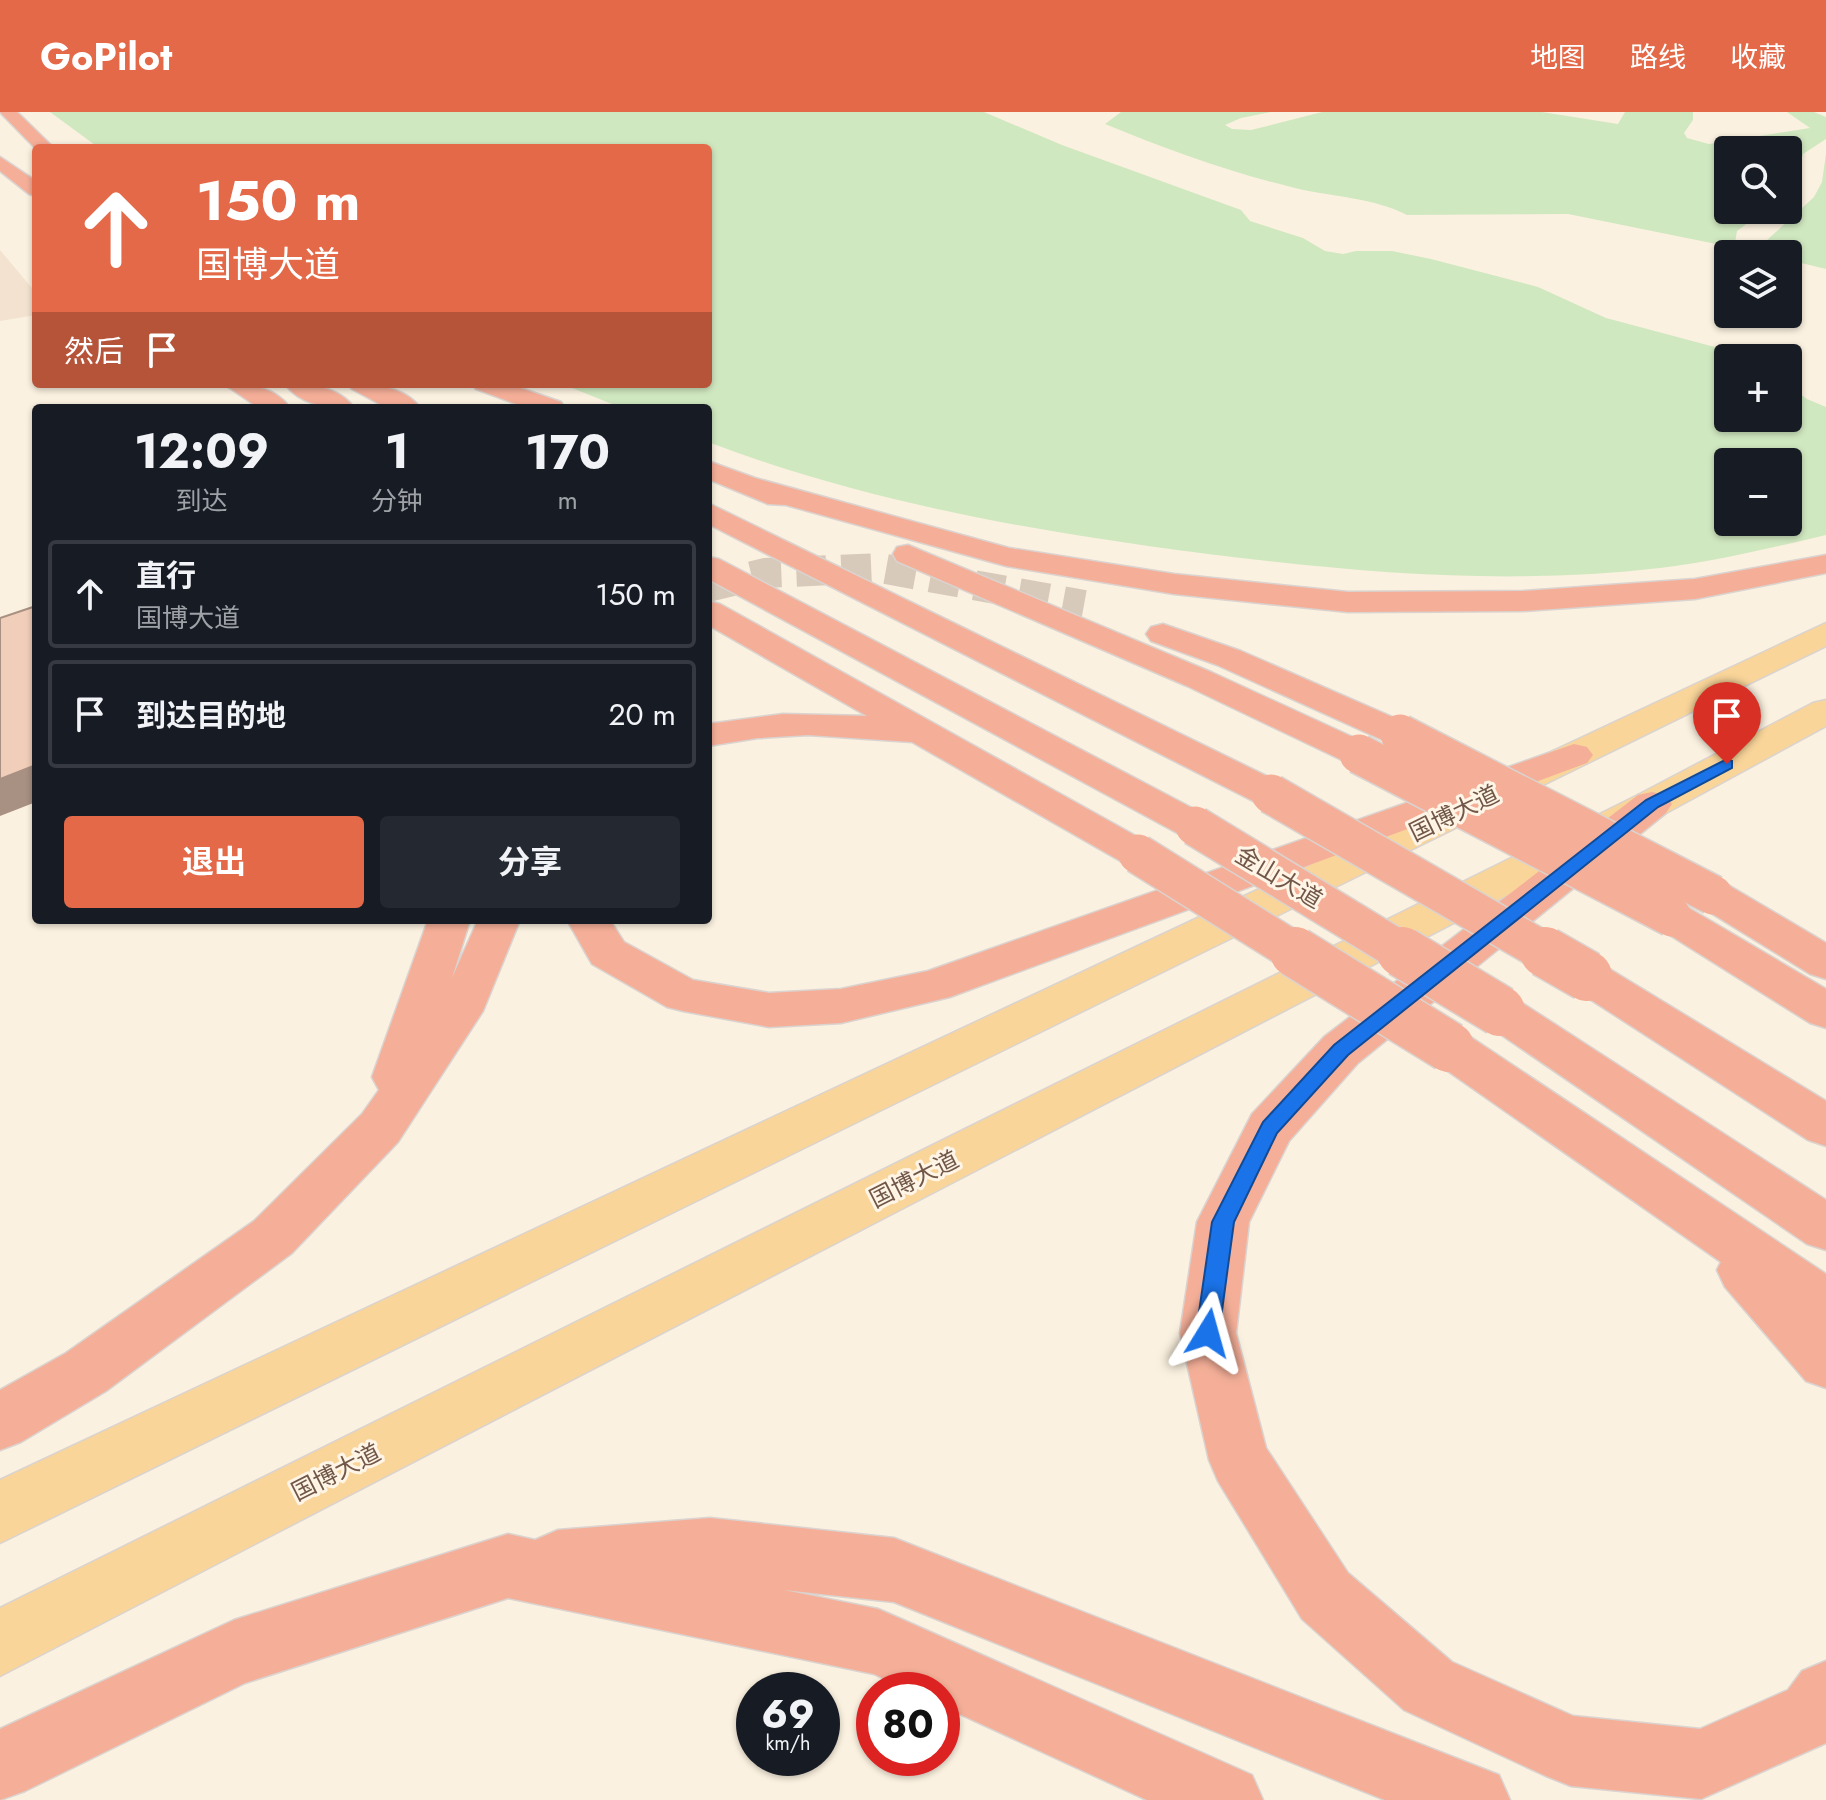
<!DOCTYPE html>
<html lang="zh">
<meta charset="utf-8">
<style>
body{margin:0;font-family:Jost,"Noto Sans SC",sans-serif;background:#242831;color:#f1f3f6;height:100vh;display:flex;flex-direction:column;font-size:30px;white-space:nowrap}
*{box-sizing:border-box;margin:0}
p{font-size:26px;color:#9ea1a6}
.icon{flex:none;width:44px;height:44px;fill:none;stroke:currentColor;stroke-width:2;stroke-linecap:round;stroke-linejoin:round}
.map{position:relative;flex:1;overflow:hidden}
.sheet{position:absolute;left:32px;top:292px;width:680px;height:520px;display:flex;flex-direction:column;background:#171b24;border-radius:8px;box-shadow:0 2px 6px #0004}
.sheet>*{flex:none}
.top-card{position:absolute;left:32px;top:32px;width:680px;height:244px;border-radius:8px;box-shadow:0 2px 6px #0004;background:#e36948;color:#fff;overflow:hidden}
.buttons{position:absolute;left:1714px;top:24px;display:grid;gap:16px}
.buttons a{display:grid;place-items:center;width:88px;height:88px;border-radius:8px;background:#171b24;box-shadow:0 2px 6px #0004;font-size:40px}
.speed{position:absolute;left:736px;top:1560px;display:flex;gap:16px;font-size:40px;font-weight:700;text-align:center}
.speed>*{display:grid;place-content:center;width:104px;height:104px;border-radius:50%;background:#171b24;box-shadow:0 2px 6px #0004;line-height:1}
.speed small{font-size:20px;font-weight:400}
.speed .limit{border:12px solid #d22;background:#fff;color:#111}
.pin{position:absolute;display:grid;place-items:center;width:68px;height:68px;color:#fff;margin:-82px -34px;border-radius:50% 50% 50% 0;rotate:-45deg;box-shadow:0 0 8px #0007}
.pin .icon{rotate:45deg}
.me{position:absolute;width:88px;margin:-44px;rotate:8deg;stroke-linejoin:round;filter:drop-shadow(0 0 6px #0008)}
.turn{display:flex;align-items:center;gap:28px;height:168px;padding:0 32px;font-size:36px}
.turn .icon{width:104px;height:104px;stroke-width:2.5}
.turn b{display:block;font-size:56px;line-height:68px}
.then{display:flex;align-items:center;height:76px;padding:0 32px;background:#0003;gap:16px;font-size:30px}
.eta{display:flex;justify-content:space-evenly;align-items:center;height:136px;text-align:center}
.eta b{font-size:48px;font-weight:700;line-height:56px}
.cta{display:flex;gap:16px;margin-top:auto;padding:16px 32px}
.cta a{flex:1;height:92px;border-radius:8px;background:#e36948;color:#fff;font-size:32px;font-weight:700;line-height:92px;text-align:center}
.cta a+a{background:#242831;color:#f1f3f6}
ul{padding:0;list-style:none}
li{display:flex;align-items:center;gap:24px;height:108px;margin:0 16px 12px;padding:0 16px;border:4px solid #363941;border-radius:8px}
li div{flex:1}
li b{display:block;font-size:30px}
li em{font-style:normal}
header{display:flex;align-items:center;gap:48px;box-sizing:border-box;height:112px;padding:0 40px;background:#e36948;color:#fff}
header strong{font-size:38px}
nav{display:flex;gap:44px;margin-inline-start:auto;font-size:28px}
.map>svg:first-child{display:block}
.residential{fill:#f3e2cf}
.green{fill:#d0e8c0;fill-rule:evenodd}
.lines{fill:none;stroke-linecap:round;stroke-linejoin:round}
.highway-tunnel{stroke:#d8caba;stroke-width:30;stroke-dasharray:30 15;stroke-linecap:butt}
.primary-casing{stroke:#dad3cf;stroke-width:3}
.highway-casing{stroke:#dad3cf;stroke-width:3}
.primary{fill:#f9d59a;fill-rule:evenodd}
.highway{fill:#f5af98;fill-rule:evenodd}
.highway-bridge-far1-casing{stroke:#dad3cf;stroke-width:42;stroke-linecap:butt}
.highway-bridge-casing{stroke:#dad3cf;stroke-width:53;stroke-linecap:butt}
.highway-bridge-far1{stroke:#f5af98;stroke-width:39}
.highway-bridge{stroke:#f5af98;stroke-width:50}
.shaded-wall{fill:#a89082}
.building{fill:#f0ceb9;stroke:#a89082;stroke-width:2}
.route{fill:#1a73e8;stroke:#114b97;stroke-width:2}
.labels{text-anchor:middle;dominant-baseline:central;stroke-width:6;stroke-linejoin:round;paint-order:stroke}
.street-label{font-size:24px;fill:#715748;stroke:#fff5e6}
</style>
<header>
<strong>GoPilot</strong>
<nav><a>地图</a><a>路线</a><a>收藏</a></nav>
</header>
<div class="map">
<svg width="1826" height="1688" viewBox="0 0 1826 1688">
<rect width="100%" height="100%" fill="#fbf1e0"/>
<polygon class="residential" points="0,138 36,181 36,203 0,209"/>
<g class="green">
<path d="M50,0H984L1062,33L1241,98L1250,109L1303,126L1325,139L1343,142L1356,139H1392L1431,147L1538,175L1606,206L1741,242L1749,246H1728V306H1788V273L1807,287L1826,295V423C1771,436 1716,449 1660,456C1489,476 1318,457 1148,434C999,413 849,384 708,330V296H622L562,272H708V36H99ZM1728,350H1788V410H1728Z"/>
<path d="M1121,0H1271L1241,6L1225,13L1232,17L1251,18L1322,0H1542L1618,12L1625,0H1693V8L1684,21L1687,26L1709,32L1810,16L1787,0H1814L1826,5V27L1803,42L1795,75L1788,83V38H1728V98H1765L1737,119L1735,131L1731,135L1568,102L1407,103C1374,86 1336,85 1299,77C1232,61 1168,38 1105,12Z"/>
<polygon points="1826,41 1826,157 1793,149 1788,142 1781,142 1766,129 1814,85 1822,70"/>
</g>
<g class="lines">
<polyline class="highway-tunnel" points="708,475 765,461 880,456 1084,493"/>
<g class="primary-casing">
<g id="primary">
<polygon points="1826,511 1826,534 0,1431 0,1368"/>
<polygon points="1826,588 1826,614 1666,701 0,1564 0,1496 1638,683 1813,591"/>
</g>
</g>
<g class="highway-casing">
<g id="highway">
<polygon points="0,0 17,0 54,36 36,37"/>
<polygon points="0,45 36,69 36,84 29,82 0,59"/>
<path d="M224,272C248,272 275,274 290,296H259Z"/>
<path d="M285,272C309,272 339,274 354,296C329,296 301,294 285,272Z"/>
<path d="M348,272C372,272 405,274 420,296H387L352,277Z"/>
<polygon points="472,272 509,272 561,290 565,296 527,296 476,277"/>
<polygon points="708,349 755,366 1009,436 1174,462 1348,480 1523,479 1695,467 1826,443 1826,461 1695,487 1523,499 1348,500 1174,482 1006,454 786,393 768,392 708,367"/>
<polygon points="708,391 1285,673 1290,682 1285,691 1271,694 1257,691 708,412"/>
<polygon points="908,433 1211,560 1372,634 1378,642 1372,650 1359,653 1346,650 1187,574 897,449 893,442 897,435"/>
<polygon points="708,445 719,447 1209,705 1215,714 1209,723 1195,727 1181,723 708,467"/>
<polygon points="708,489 720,492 1152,733 1158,742 1152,751 1138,755 1124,751 912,630 808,623 758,626 708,634 708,612 783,602 867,604 708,513"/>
<polygon points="1163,512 1241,539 1413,614 1418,622 1413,630 1400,633 1387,630 1217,553 1151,529 1146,522 1151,515"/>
<polygon points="1574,632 1587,635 1593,643 1587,651 950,885 841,911 769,915 683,899 667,895 592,852 567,808 610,808 624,830 693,868 769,881 841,877 928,859"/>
<polygon points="1652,680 1666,683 1672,692 1666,701 1358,951 1289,1029 1249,1110 1236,1221 1266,1336 1348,1461 1452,1550 1573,1604 1700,1617 1788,1578 1802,1559 1826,1549 1826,1631 1701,1687 1571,1674 1546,1664 1404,1598 1302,1507 1218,1369 1209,1348 1180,1221 1197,1110 1252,1002 1324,925 1638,683"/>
<polygon points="1713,769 1728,773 1826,831 1826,867 1810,862 1698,793 1692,783 1698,773"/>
<polygon points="1672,790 1687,795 1826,877 1826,916 1810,911 1657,815 1651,805 1657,795"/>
<polygon points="428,808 470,808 452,866 478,808 520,808 483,899 398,1030 292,1141 106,1279 21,1330 0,1338 0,1278 66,1241 254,1109 362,1002 379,978 372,965"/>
<polygon points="1587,848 1603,853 1826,989 1826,1034 1808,1028 1571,875 1565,864 1571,853"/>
<polygon points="1500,882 1516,887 1826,1088 1826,1138 1807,1132 1484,911 1477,899 1484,887"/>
<polygon points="1449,917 1466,922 1826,1162 1826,1276 1806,1269 1725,1175 1717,1158 1721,1150 1432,948 1426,935 1432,922"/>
<polygon points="710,1406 894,1426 1499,1663 1510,1688 1385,1688 894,1490 784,1478 878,1497 901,1507 1252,1663 1263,1688 1147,1688 942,1594 942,1578 908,1578 874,1562 508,1486 245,1571 25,1679 0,1688 0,1617 234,1508 508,1422 535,1428 558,1418"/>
</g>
</g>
<use href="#primary" class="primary"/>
<use href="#highway" class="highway"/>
<g class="highway-bridge-far1-casing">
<g id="highway-bridge-far1">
<polyline points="1400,622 1713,783"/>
<polyline points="1359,642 1672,805"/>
<polyline points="1271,682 1548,842"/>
<polyline points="1195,714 1405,842"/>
<polyline points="1138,742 1298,842"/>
</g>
</g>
<g class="highway-bridge-casing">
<g id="highway-bridge">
<polyline points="1295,840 1449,935"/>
<polyline points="1402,840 1500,899"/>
<polyline points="1545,840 1587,864"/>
</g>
</g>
<use href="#highway-bridge-far1" class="highway-bridge-far1"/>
<use href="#highway-bridge" class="highway-bridge"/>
</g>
<polygon class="shaded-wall" points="36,653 36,690 0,704 0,667"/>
<polygon class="building" points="36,494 36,653 0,667 0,506"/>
<polygon class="route" points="1727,647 1732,649 1732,656 1658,695 1348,943 1277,1021 1234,1110 1219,1221 1216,1229 1208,1232 1200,1229 1196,1221 1212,1110 1263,1010 1334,933 1646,688"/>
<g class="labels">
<g class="street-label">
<text transform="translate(1454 701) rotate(-26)">国博大道</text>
<text transform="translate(1279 765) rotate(31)">金山大道</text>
<text transform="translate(914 1067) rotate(-27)">国博大道</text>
<text transform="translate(336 1360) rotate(-27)">国博大道</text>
</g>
</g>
</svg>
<div class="buttons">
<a><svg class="icon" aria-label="search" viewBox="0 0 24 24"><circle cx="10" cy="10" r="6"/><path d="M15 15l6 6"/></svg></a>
<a><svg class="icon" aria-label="layers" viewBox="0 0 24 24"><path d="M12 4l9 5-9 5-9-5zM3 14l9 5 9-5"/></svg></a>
<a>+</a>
<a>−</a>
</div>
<div class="speed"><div>69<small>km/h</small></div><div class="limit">80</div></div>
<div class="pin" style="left:1727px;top:652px;background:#d93025"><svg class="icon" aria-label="arrive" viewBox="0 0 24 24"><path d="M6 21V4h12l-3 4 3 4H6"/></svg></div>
<svg class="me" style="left:1208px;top:1221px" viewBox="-20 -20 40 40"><path d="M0-17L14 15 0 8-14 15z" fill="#1a73e8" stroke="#fff" stroke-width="4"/></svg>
<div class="top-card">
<div class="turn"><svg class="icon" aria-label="ahead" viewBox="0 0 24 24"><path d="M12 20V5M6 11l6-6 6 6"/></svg><div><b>150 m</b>国博大道</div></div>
<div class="then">然后<svg class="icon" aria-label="arrive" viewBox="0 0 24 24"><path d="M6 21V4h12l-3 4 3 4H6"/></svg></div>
</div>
<section class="sheet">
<div class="eta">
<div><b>12:09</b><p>到达</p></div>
<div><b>1</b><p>分钟</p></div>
<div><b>170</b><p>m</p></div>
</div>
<ul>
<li><svg class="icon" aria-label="ahead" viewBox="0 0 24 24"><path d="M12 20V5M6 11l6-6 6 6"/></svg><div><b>直行</b><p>国博大道</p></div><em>150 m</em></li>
<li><svg class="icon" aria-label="arrive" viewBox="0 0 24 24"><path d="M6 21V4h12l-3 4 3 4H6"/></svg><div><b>到达目的地</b></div><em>20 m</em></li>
</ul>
<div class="cta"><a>退出</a><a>分享</a></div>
</section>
</div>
